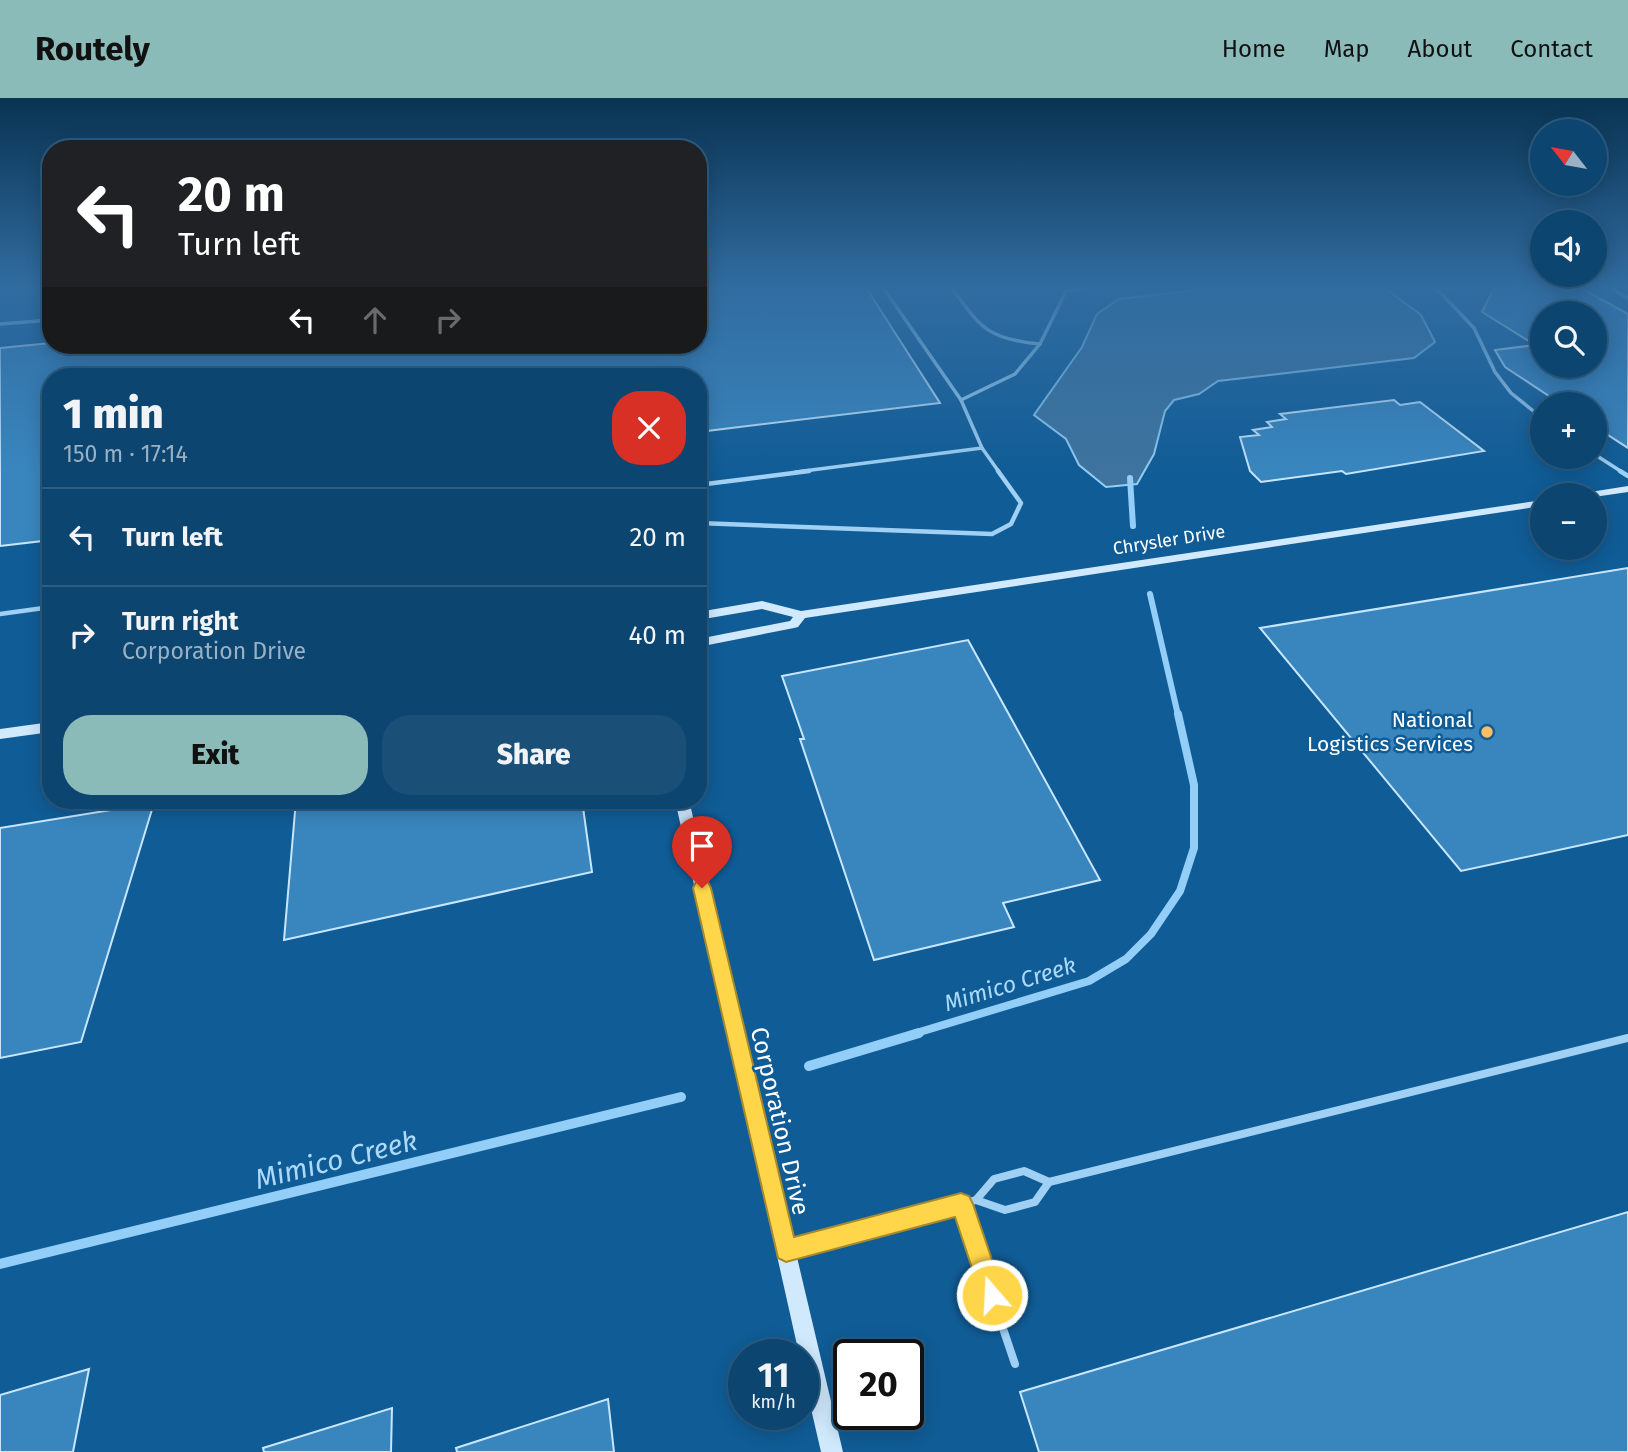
<!DOCTYPE html>
<meta charset="utf-8">
<style>
body{margin:0;font-family:"Fira Sans",sans-serif;background:#1a4f78;color:#f1f3f6;height:100vh;display:flex;flex-direction:column;font-size:26px;white-space:nowrap}
*{box-sizing:border-box;margin:0}
p{font-size:23px;color:#9ab1c3}
.icon{flex:none;width:38px;height:38px;fill:none;stroke:currentColor;stroke-width:2;stroke-linecap:round;stroke-linejoin:round}
.map{position:relative;flex:1;overflow:hidden}
.drawer{position:absolute;left:42px;top:270px;width:665px;height:441px;display:flex;flex-direction:column;background:#0c4570;border-radius:28px;box-shadow:0 4px 18px #0003,0 0 0 2px #2c5d83}
.drawer>*{flex:none}
.banner{position:absolute;left:42px;top:42px;width:665px;height:214px;border-radius:28px;box-shadow:0 4px 18px #0003,0 0 0 2px #2c5d83;background:#202124;color:#fff;overflow:hidden}
.needle{width:46px;rotate:301deg}
.tools{position:absolute;left:1530px;top:21px;display:grid;gap:14px}
.tools a{display:grid;place-items:center;width:77px;height:77px;border-radius:50%;background:#0c4570;box-shadow:0 4px 18px #0003,0 0 0 2px #2c5d83;font-size:35px}
.speed{position:absolute;left:728px;top:1241px;display:flex;gap:14px;font-size:35px;font-weight:700;text-align:center}
.speed>*{display:grid;place-content:center;width:91px;height:91px;border-radius:50%;background:#0c4570;box-shadow:0 4px 18px #0003,0 0 0 2px #2c5d83;line-height:1}
.speed small{font-size:18px;font-weight:400}
.speed .limit{border:4px solid #111;border-radius:10px;background:#fff;color:#111}
.pin{position:absolute;display:grid;place-items:center;width:60px;height:60px;color:#fff;margin:-72px -30px;border-radius:50% 50% 50% 0;rotate:-45deg;box-shadow:0 0 7px #0007}
.pin .icon{rotate:45deg}
.me{position:absolute;width:77px;margin:-38px;rotate:341deg;stroke-linejoin:round;filter:drop-shadow(0 0 5px #0008)}
.turn{display:flex;align-items:center;gap:24px;height:147px;padding:0 21px;font-size:32px}
.turn .icon{width:91px;height:91px;stroke-width:2.5}
.turn b{display:block;font-size:49px;line-height:60px}
.lanes{display:flex;align-items:center;height:66px;padding:0 21px;background:#0003;justify-content:center;gap:35px;direction:ltr}
.lanes .off{opacity:.35}
.round{display:grid;place-items:center;flex:none;width:74px;height:74px;border-radius:28px;background:#1a4f78}
.summary{display:flex;align-items:center;justify-content:space-between;height:119px;padding:0 21px}
h1{font-size:42px;font-weight:800;line-height:52px}
.primary-button{display:flex;gap:14px;margin-top:auto;padding:14px 21px}
.primary-button a{flex:1;height:80px;border-radius:28px;background:#8bbbb9;color:#111;font-size:28px;font-weight:800;line-height:80px;text-align:center}
.primary-button a+a{background:#1a4f78;color:#f1f3f6}
ul{padding:0;list-style:none}
li{display:flex;align-items:center;gap:21px;height:98px;padding:0 21px;border-top:2px solid #2c5d83}
li div{flex:1}
li b{display:block;font-size:26px}
li em{font-style:normal}
header{display:flex;align-items:center;gap:42px;box-sizing:border-box;height:98px;padding:0 35px;background:#8bbbb9;color:#111}
header strong{font-size:33px}
nav{display:flex;gap:38px;margin-inline-start:auto;font-size:24px}
.map>svg:first-child{display:block}
.water{fill:#3e749e;stroke:#92cef7;stroke-width:2}
.lines{fill:none;stroke-linecap:round;stroke-linejoin:round}
.stream-far2{stroke:#92cef7;stroke-width:6}
.stream-far1{stroke:#92cef7;stroke-width:8}
.stream{stroke:#92cef7;stroke-width:10}
.building{fill:#3986bf;stroke:#c8e7fe;stroke-width:2;fill-rule:evenodd}
.lane-far2{stroke:#a0d1f4;stroke-width:3.5}
.lane-far1{stroke:#a0d1f4;stroke-width:4.5}
.lane{stroke:#a0d1f4;stroke-width:8}
.secondary{fill:#d0e9fd;fill-rule:evenodd}
.route{fill:#ffd54a;stroke:#a68a30;stroke-width:2}
.poi-dot{fill:#ffbe63;stroke:#105c96;stroke-width:2.5}
.labels{text-anchor:middle;dominant-baseline:central;stroke-width:5;stroke-linejoin:round;paint-order:stroke}
.far-street-label{font-size:18px;fill:#fff;stroke:#105c96}
.poi-label{font-size:21px;fill:#fff;stroke:#105c96;text-anchor:end}
.water-label{font-size:23px;font-style:italic;fill:#acdafa;stroke:#105c96}
.near-street-label{font-size:24px;fill:#fff;stroke:#105c96}
.near-water-label{font-size:28px;font-style:italic;fill:#acdafa;stroke:#105c96}
</style>
<header>
<strong>Routely</strong>
<nav><a>Home</a><a>Map</a><a>About</a><a>Contact</a></nav>
</header>
<div class="map">
<svg width="1628" height="1354" viewBox="0 0 1628 1354">
<rect width="100%" height="100%" fill="#105c96"/>
<polygon class="water" points="1201,188 1382,188 1421,217 1435,244 1414,260 1218,283 1199,296 1174,302 1165,313 1154,356 1137,386 1106,389 1079,367 1066,341 1034,317 1082,249 1097,216 1119,201 1196,192"/>
<g class="lines">
<g class="stream-far2">
<polyline points="1130,380 1133,428"/>
<polyline points="1150,496 1178,617"/>
</g>
<polyline class="stream-far1" points="913,936 1089,883 1126,861 1151,836 1180,793 1194,750 1194,687 1178,616"/>
<g class="stream">
<polyline points="809,968 919,935"/>
<polyline points="0,1166 681,999"/>
</g>
</g>
<g class="building">
<polygon points="698,188 865,188 940,305 698,334 698,278 51,278 51,442 0,448 0,250 51,245 698,247"/>
<path d="M1523,188H1577L1628,216V350L1594,328V306H1561L1505,269L1495,252L1535,247L1482,214L1493,192ZM1542,215H1594V268H1542Z"/>
<polygon points="1394,302 1400,307 1420,304 1484,353 1346,376 1342,373 1261,384 1250,373 1240,339 1259,337 1253,332 1272,329 1267,324 1286,321 1280,316"/>
<polygon points="1628,470 1628,737 1461,773 1260,530"/>
<polygon points="968,542 1100,782 1003,805 1014,829 874,862 800,641 804,641 782,578"/>
<polygon points="296,702 582,702 592,774 284,842"/>
<polygon points="154,705 81,944 0,960 0,730"/>
<polygon points="1628,1114 1628,1354 1039,1354 1020,1294"/>
<polygon points="89,1271 73,1354 0,1354 0,1297"/>
<polygon points="608,1301 614,1354 457,1354 456,1350"/>
<polygon points="392,1310 391,1354 264,1354 263,1350"/>
</g>
<g class="lines">
<g class="lane-far2">
<polyline points="882,188 961,302 982,350 999,374"/>
<path d="M950,188C981,229 986,241 1040,246"/>
<polyline points="1462,188 1437,191 1474,230 1495,274 1511,295 1542,320"/>
<polyline points="1607,188 1628,200"/>
<polyline points="0,226 51,222"/>
<polyline points="961,302 1015,276 1040,246 1066,193 1094,188"/>
<polyline points="1594,356 1622,374"/>
<polyline points="796,374 982,350"/>
</g>
<g class="lane-far1">
<polyline points="1620,373 1628,378"/>
<polyline points="698,387 809,373"/>
<polyline points="698,425 992,436 1011,426 1021,405 998,373"/>
<polyline points="0,516 51,509"/>
</g>
<g class="lane">
<polygon points="1024,1073 1049,1084 1035,1104 1005,1112 976,1102 994,1081"/>
<polyline points="1049,1084 1628,940"/>
<polyline points="961,1106 1015,1266"/>
<polyline points="789,1152 976,1102"/>
</g>
<g class="secondary">
<polygon points="1628,388 1628,394 1594,399 1594,397 1585,397 1590,394"/>
<polygon points="1542,402 1542,408 805,520 798,529 794,530 698,549 698,541 790,523 793,519 762,511 698,522 698,514 762,503 801,513"/>
<polygon points="51,624 51,634 0,641 0,631"/>
<polygon points="675,702 689,702 843,1354 821,1354 803,1276 803,1256 799,1256"/>
</g>
</g>
<linearGradient id="sky" x2="0" y2="1"><stop stop-color="#093352"/><stop offset="0.5" stop-color="#316ca0"/><stop offset="1" stop-color="#316ca0" stop-opacity="0"/></linearGradient>
<rect width="1628" height="378" fill="url(#sky)"/>
<polygon class="route" points="702,782 708,784 711,790 794,1139 961,1095 969,1098 973,1106 1004,1197 1001,1206 992,1209 984,1206 955,1119 786,1164 778,1160 693,790 696,784"/>
<circle class="poi-dot" cx="1487" cy="634" r="7"/>
<g class="labels">
<g class="far-street-label">
<text transform="translate(1169 442) rotate(-9)">Chrysler Drive</text>
</g>
<g class="poi-label">
<text x="1473" y="622">National<tspan x="1473" dy="24">Logistics Services</tspan></text>
</g>
<g class="water-label">
<text transform="translate(1010 886) rotate(-17)">Mimico Creek</text>
</g>
<g class="near-street-label">
<text transform="translate(780 1023) rotate(77)">Corporation Drive</text>
</g>
<g class="near-water-label">
<text transform="translate(336 1062) rotate(-14)">Mimico Creek</text>
</g>
</g>
</svg>
<div class="tools">
<a><svg class="needle" viewBox="-14 -14 28 28"><path d="M0-13l5 13h-10z" fill="#e53935"/><path d="M0 13l5-13h-10z" fill="#9ab1c3"/></svg></a>
<a><svg class="icon" aria-label="sound" viewBox="0 0 24 24"><path d="M4 9h4l5-4v14l-5-4H4zM17 9q2 3 0 6"/></svg></a>
<a><svg class="icon" aria-label="search" viewBox="0 0 24 24"><circle cx="10" cy="10" r="6"/><path d="M15 15l6 6"/></svg></a>
<a>+</a>
<a>−</a>
</div>
<div class="speed"><div>11<small>km/h</small></div><div class="limit">20</div></div>
<div class="pin" style="left:702px;top:790px;background:#d93025"><svg class="icon" aria-label="arrive" viewBox="0 0 24 24"><path d="M6 21V4h12l-3 4 3 4H6"/></svg></div>
<svg class="me" style="left:992px;top:1197px" viewBox="-20 -20 40 40"><circle r="17" fill="#ffd54a" stroke="#fff" stroke-width="3"/><path d="M0-11L8 9 0 5-8 9z" fill="#fff"/></svg>
<div class="banner">
<div class="turn"><svg class="icon" aria-label="left" viewBox="0 0 24 24"><path d="M17 20v-9H6M10 6l-5 5 5 5"/></svg><div><b>20 m</b>Turn left</div></div>
<div class="lanes"><svg class="icon" aria-label="left" viewBox="0 0 24 24"><path d="M17 20v-9H6M10 6l-5 5 5 5"/></svg><svg class="icon off" aria-label="ahead" viewBox="0 0 24 24"><path d="M12 20V5M6 11l6-6 6 6"/></svg><svg class="icon off" aria-label="right" viewBox="0 0 24 24"><path d="M7 20v-9h11M14 6l5 5-5 5"/></svg></div>
</div>
<section class="drawer">
<div class="summary"><div><h1>1 min</h1><p>150 m · 17:14</p></div><a class="round" style="background:#d93025;color:#fff"><svg class="icon" aria-label="close" viewBox="0 0 24 24"><path d="M6 6l12 12M18 6L6 18"/></svg></a></div>
<ul>
<li><svg class="icon" aria-label="left" viewBox="0 0 24 24"><path d="M17 20v-9H6M10 6l-5 5 5 5"/></svg><div><b>Turn left</b></div><em>20 m</em></li>
<li><svg class="icon" aria-label="right" viewBox="0 0 24 24"><path d="M7 20v-9h11M14 6l5 5-5 5"/></svg><div><b>Turn right</b><p>Corporation Drive</p></div><em>40 m</em></li>
</ul>
<div class="primary-button"><a>Exit</a><a>Share</a></div>
</section>
</div>
